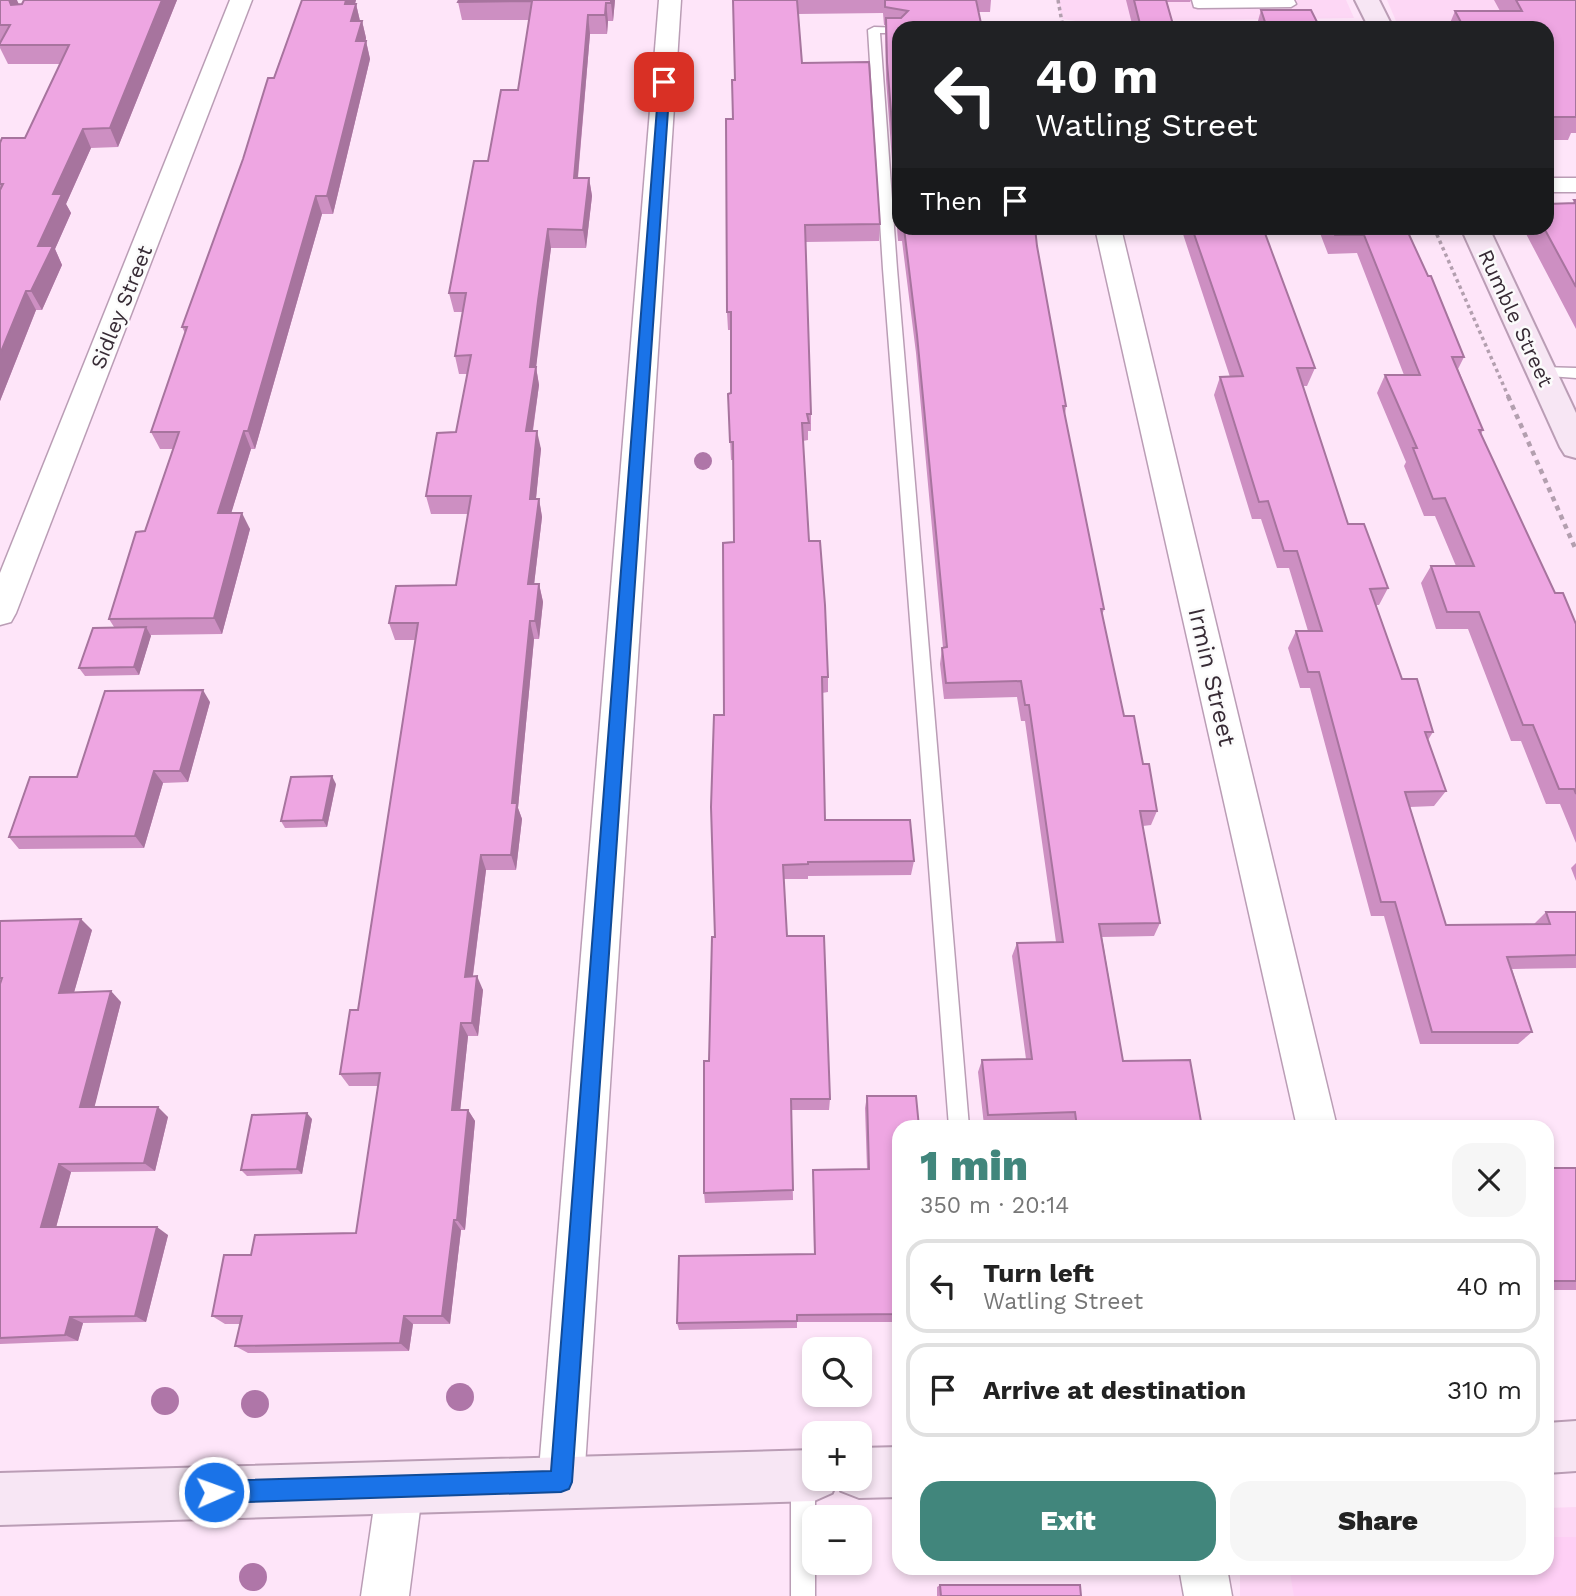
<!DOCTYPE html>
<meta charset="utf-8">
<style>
body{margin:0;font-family:"Work Sans",sans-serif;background:#f6f6f6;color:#222;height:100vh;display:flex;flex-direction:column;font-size:26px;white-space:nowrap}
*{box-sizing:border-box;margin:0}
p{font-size:23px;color:#767676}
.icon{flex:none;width:38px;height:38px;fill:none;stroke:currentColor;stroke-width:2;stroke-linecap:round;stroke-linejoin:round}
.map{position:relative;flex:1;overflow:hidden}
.sheet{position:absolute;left:892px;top:1120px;width:662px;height:455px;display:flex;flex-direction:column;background:#fff;border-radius:21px;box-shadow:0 4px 10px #0003}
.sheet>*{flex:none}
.guide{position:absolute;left:892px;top:21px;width:662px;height:214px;border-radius:21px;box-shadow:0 4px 10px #0003;background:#202124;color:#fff;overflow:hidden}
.controls{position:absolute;left:802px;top:1337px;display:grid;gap:14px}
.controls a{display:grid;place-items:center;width:70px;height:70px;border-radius:14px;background:#fff;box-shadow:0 4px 10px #0003;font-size:35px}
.pin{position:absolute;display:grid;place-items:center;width:60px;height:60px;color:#fff;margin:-30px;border-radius:14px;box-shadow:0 4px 10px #0006}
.me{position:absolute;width:77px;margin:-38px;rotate:88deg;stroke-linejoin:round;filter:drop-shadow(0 0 5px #0008)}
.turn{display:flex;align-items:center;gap:24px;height:147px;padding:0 28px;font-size:32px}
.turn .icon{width:91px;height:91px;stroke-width:2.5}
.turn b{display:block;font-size:49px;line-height:60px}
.then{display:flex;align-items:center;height:66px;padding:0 28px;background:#0003;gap:14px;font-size:26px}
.round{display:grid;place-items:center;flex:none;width:74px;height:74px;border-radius:21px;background:#f6f6f6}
.overview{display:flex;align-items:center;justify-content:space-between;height:119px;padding:0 28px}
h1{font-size:42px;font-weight:800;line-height:52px;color:#41867c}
.primary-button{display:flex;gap:14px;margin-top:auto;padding:14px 28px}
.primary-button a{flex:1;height:80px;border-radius:21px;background:#41867c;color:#fff;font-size:28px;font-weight:800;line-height:80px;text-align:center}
.primary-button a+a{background:#f6f6f6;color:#222}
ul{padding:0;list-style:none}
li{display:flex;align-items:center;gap:21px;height:94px;margin:0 14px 10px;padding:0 14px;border:4px solid #e0e0e0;border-radius:21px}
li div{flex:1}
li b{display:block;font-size:26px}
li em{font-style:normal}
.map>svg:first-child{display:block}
.built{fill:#fdd7f5}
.green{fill:#fecff5}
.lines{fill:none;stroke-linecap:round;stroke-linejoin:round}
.lane-casing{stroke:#ba9db5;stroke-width:3}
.street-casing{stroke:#ba9db5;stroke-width:3}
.secondary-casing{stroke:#ba9db5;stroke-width:4}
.path-far1{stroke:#b39faf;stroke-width:3.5;stroke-dasharray:3.5 3.5;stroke-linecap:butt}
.path{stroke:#b39faf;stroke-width:4.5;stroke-dasharray:5 5;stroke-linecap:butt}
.lane{fill:#fff;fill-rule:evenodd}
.street{fill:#fff;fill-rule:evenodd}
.secondary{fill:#f7e6f4;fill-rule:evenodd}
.tree{fill:#af76a8}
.wall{fill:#cd8fc2}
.shaded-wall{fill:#a7749e}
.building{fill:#eea6e2;stroke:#a7749e;stroke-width:2}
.route{fill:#1a73e8;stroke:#114b97;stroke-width:2}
.labels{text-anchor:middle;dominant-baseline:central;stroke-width:5;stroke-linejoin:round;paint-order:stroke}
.far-street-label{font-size:21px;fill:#372b35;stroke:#fbfbfb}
.street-label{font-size:24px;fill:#372b35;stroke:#fbfbfb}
</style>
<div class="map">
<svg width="1576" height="1596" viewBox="0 0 1576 1596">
<rect width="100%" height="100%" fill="#fee5f9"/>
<g class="built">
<polygon points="1058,0 1346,0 1354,18 1083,22 1062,19"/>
<polygon points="1387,0 1576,0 1547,28 1399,28"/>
<polygon points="1576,1507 1576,1596 1240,1596 1240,1568 1547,1568 1547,1508"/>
</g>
<polygon class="green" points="1547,1537 1576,1537 1576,1596 1294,1596 1289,1568 1547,1568"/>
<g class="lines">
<g class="lane-casing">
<g id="lane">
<polygon points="1192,0 1294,0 1296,4 1291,7 1198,8 1194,7"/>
<polygon points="874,27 904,28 900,28 900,33 880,33 897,269 969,1127 949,1127 883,269 868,30"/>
<polygon points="1541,367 1576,368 1576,378 1536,375 1536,369"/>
<polygon points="803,1467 811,1471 815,1479 815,1596 791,1596 791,1479 795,1471"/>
</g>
</g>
<g class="street-casing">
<g id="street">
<polygon points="230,0 252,0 16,613 11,622 0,625 0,573"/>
<polygon points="659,0 681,0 584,1482 577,1498 561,1505 545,1498 538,1482"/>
<rect x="1547" y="178" width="29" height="14"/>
<polygon points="1095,228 1121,228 1337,1127 1297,1127"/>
<polygon points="400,1463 416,1470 423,1486 409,1596 361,1596 377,1486 384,1470"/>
<polygon points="1179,1568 1227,1568 1232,1596 1184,1596"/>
</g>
</g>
<g class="secondary-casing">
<g id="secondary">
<polygon points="1355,0 1379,0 1393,28 1369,28"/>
<polygon points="1461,228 1489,228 1576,413 1576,458 1565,455 1560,447"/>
<polygon points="1576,1421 1576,1471 1547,1473 1547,1423"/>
<polygon points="900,1447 900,1497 859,1498 841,1491 837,1481 832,1493 814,1501 0,1525 0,1473 814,1450 814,1479 859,1479 859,1448"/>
</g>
</g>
<g class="path-far1">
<polyline points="1058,0 1063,28"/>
<polyline points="1434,228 1509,398"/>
</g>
<polyline class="path" points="1508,396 1576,550"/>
<use href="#lane" class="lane"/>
<use href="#street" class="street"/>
<use href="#secondary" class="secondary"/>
</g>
<g class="tree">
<circle cx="703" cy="461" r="9"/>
<circle cx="460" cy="1397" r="14"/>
<circle cx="165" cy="1401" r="14"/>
<circle cx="255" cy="1404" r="14"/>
<circle cx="253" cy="1577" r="14"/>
</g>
<g class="wall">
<polygon points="0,0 19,4 22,4 24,0 177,0 118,147 91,148 66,204 71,213 55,249 62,265 42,310 36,310 0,401 0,143 25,138 60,64 8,64 0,48"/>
<polygon points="302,0 356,0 355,4 356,4 360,21 362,21 366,38 366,41 370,59 333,214 322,214 255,449 251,449 231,513 250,529 222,634 151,635 139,675 85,676 79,668 114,627 109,619 145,531 174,449 160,449 151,432 185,333 182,327"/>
<polygon points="615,0 613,21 608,21 607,34 590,34 578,178 589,178 592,196 586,248 551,248 541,320 536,367 539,385 533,431 541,449 536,499 539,499 542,517 534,584 539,584 543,602 539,639 534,639 518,808 522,819 516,870 486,870 473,976 483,990 478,1036 468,1036 460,1110 468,1110 475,1121 465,1230 461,1230 450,1324 413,1324 409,1351 248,1353 235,1346 240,1324 225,1324 212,1316 251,1255 356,1233 378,1086 349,1086 340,1074 358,1010 415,640 395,640 389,623 456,585 468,514 431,514 426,496 456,432 467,374 459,374 455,356 463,312 454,312 449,293 488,161 518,90 529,20 462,20 458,2"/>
<polygon points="733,0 991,0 990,12 979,12 900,28 900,228 1035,228 1037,246 1066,406 1065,415 1104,609 1102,616 1124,716 1143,764 1157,811 1151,825 1143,826 1160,923 1154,936 1102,937 1123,1061 1202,1127 1070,1127 1070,1123 984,1125 978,1072 982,1060 1026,1059 1012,956 1017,943 1056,942 1025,721 1021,721 1017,697 944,699 940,664 942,648 943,648 916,353 902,241 898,241 886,79 885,25 884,25 883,13 798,14 802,63 880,224 879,241 805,242 811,414 811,431 808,431 808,440 803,441 809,541 828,677 828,692 822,693 825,820 914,861 911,875 808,876 808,879 784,879 787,936 830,1099 829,1110 791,1110 793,1200 705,1203 704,1193 715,937 724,715 734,542 733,460 731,460 728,394 731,393 731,330 728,330 727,312 735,80"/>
<polygon points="1126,0 1191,0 1190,2 1167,2 1174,28 1133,28"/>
<polygon points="1494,0 1576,0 1576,133 1571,133 1568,140 1547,140 1547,28 1448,28 1455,11 1500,11"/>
<polygon points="1261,10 1320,28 1256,28"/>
<polygon points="1574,200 1576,200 1576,329 1523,228 1547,228 1573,203"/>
<polygon points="1181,228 1263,228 1315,368 1307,386 1303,386 1348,524 1388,588 1379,605 1376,605 1402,679 1433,732 1428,740 1446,791 1434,806 1410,807 1446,925 1534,924 1546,912 1576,912 1576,968 1512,969 1532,1032 1518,1044 1420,1044 1384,916 1371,916 1310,688 1300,688 1288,648 1296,631 1308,631 1289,568 1277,568 1261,519 1252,519 1214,395 1220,377 1230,377"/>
<polygon points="1318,228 1406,228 1464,357 1458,369 1483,430 1481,434 1555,593 1576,624 1576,843 1560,804 1546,804 1521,741 1511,741 1468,629 1436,629 1421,583 1431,566 1456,566 1435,516 1424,516 1404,466 1406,462 1377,393 1385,375 1404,375 1357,253 1328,254"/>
<polygon points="210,702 188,782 163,783 144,848 19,849 9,837 77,777"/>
<polygon points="336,784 327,827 285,828 281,821"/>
<polygon points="1576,863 1576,881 1571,868"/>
<polygon points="0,921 92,930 74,992 121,1002 94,1107 168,1117 155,1171 71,1172 56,1227 168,1235 146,1322 83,1323 78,1341 0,1344"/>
<polygon points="867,1096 900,1127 900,1322 797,1322 797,1328 679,1330 677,1323 814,1254 813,1170 867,1169 865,1108"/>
<polygon points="312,1119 302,1174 247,1176 241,1170"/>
<rect x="1547" y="1168" width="29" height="122"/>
<polygon points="940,1585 1081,1596 937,1596 937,1587"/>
</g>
<g class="shaded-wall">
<polygon points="8,0 17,0 21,9 17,18"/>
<polygon points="162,0 177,0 118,147 110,128"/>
<polygon points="346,0 356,0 350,21 345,4"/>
<polygon points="611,0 615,0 613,21 611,3"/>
<polygon points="606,3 608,21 607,34 605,15"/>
<polygon points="356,4 360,21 351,21"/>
<polygon points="588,15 590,34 576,197 574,178"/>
<polygon points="362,21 366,38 361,59 356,41"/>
<polygon points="366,41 370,59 333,214 327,196"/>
<polygon points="83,129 91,148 66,204 71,213 55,249 62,265 42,310 31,291 38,246 53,194"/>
<polygon points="589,178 592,196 586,248 583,230"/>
<polygon points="316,196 322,214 255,449 248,431"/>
<polygon points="548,229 551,248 536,368 536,367 539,385 530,449 526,431 530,367"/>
<polygon points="26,291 36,310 0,401 0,354"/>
<polygon points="244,431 251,449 226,530 218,513"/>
<polygon points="537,431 541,449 534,517 530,499"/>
<polygon points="539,499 542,517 532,602 528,584"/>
<polygon points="242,513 250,529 222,634 214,618"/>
<polygon points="539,584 543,602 539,639 535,621"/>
<polygon points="530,621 534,639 518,808 522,819 516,870 511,855 512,803"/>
<polygon points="146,627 151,636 139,675 134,667"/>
<polygon points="203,690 210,702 188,782 180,771"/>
<polygon points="154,771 163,783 144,848 135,836"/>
<polygon points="332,776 336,784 327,827 323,820"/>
<polygon points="481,855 486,870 471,990 465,977"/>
<polygon points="81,919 92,930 71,1003 59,993"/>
<polygon points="477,976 483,990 478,1036 472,1023"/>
<polygon points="111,991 121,1002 92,1117 80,1107"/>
<polygon points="461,1023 468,1036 459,1122 452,1110"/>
<polygon points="158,1107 168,1117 155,1171 144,1163"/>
<polygon points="468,1110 475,1121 465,1230 457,1220"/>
<polygon points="307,1113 312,1119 302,1174 297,1169"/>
<polygon points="59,1164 71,1172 54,1235 41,1227"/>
<polygon points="454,1220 461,1230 450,1324 442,1316"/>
<polygon points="157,1227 168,1235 146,1322 135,1316"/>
<polygon points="404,1316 413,1324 409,1351 400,1343"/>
<polygon points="70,1317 83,1323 78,1341 65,1335"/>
</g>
<g class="building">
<polygon points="0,0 9,0 11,5 22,4 24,0 162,0 110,128 83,129 53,194 62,194 38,246 53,246 31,291 26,291 0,354 0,190 3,184 0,184 0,143 2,138 25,138 69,45 0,45 0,43 10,25 0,25"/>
<polygon points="302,0 346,0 345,4 356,4 351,21 362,21 356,41 366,41 327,196 316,196 248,431 244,431 218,513 242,513 214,618 109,619 136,532 145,531 179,432 151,432 187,327 182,327 243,159 268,78 274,78"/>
<polygon points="459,0 611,0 611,3 606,3 605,15 588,15 574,178 589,178 583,230 548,229 538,301 530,367 536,367 526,431 537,431 530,499 539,499 528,584 539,584 535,621 530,621 512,803 517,803 511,855 481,855 465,977 477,976 472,1023 461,1023 452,1110 468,1110 457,1220 454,1220 442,1316 404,1316 400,1343 235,1346 242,1316 212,1316 224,1255 251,1255 255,1235 356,1233 380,1073 340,1074 350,1010 358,1010 418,623 389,623 396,586 456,585 471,496 426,496 437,433 456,432 471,355 455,356 466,293 449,293 474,161 488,161 501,90 518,90 532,1 458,2"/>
<polygon points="733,0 797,0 802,63 869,62 880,224 805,225 811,414 807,414 809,423 802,423 809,541 820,541 825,605 828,677 822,677 825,820 910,820 914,861 808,862 808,864 783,865 787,936 824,936 830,1099 791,1099 793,1190 704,1193 704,1061 709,1061 712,937 715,937 711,807 714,715 724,715 723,543 734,542 733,442 730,442 728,394 731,393 731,312 727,312 726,119 733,119 732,80 735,80"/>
<polygon points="885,0 976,0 982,28 900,28 900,223 887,62 886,18 901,18 908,11 885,7"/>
<polygon points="1134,0 1166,0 1174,28 1141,28"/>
<polygon points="1516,0 1576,0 1576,117 1547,117 1547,28 1464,28 1455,11 1522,11"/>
<polygon points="1261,10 1311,10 1320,28 1267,28"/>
<polygon points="1574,200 1576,200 1576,287 1544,228 1547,228 1547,204 1576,203"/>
<polygon points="904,228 1035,228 1037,246 1066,406 1063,406 1104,609 1101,609 1124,716 1134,716 1143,764 1149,764 1157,811 1140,811 1160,923 1099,924 1123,1061 1190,1060 1202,1127 1077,1127 1075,1112 988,1115 982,1060 1032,1059 1017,943 1063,942 1029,705 1025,705 1021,681 946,683 942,648 947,647 917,335"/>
<polygon points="1192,228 1263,228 1315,368 1297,368 1348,524 1364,524 1388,588 1370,589 1402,679 1417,679 1433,732 1425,732 1446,791 1405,792 1446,925 1550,924 1546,912 1576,912 1576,955 1507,957 1532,1032 1432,1032 1395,902 1381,902 1319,672 1308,672 1296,631 1322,631 1297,551 1284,551 1268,501 1259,502 1220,377 1243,376"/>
<polygon points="1332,228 1406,228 1428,276 1431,276 1464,357 1452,357 1483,430 1479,430 1555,593 1563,593 1576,624 1576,794 1574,789 1559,789 1533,725 1523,725 1479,612 1447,612 1431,566 1474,566 1445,498 1433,499 1413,448 1417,448 1385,375 1420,375 1364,235 1335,235"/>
<polygon points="146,627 134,667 79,668 93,628"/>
<polygon points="203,690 180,771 154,771 135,836 9,837 30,777 77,777 105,691"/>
<polygon points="332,776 323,820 281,821 291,777"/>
<polygon points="81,919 59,993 111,991 80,1107 158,1107 144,1163 59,1164 41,1227 157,1227 135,1316 70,1317 65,1335 0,1338 0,984 2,978 0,978 0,921"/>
<polygon points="867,1096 916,1096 919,1127 900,1127 900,1314 797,1315 797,1321 677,1323 679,1256 815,1254 813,1170 869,1169"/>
<polygon points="307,1113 297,1169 241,1170 252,1115"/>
<rect x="1547" y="1168" width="29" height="113"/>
<polygon points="940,1585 1080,1585 1081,1596 941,1596"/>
</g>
<polygon class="route" points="664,79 670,82 572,1482 569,1489 561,1492 214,1503 206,1500 203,1492 206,1485 214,1481 551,1471 659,82"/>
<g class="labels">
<g class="far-street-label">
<text transform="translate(121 307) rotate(-68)">Sidley Street</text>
<text transform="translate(1516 318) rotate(65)">Rumble Street</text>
</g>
<g class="street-label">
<text transform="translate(1212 677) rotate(77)">Irmin Street</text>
</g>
</g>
</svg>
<div class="controls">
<a><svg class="icon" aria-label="search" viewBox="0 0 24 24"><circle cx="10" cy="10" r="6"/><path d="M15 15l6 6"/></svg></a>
<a>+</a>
<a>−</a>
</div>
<div class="pin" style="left:664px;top:82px;background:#d93025"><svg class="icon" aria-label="arrive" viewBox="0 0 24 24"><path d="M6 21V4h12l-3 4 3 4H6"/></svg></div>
<svg class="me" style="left:214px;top:1492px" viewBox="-20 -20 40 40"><circle r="17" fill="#1a73e8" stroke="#fff" stroke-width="3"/><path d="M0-11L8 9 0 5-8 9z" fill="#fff"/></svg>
<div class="guide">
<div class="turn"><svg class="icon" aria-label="left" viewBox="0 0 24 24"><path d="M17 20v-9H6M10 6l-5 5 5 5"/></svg><div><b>40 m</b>Watling Street</div></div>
<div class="then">Then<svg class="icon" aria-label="arrive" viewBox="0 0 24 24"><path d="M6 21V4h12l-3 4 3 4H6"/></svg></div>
</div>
<section class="sheet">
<div class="overview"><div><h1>1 min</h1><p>350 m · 20:14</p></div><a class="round"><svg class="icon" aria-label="close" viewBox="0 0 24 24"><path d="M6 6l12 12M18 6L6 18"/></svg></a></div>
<ul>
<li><svg class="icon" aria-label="left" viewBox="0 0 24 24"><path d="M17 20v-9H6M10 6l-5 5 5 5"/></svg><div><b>Turn left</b><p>Watling Street</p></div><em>40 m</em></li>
<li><svg class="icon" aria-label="arrive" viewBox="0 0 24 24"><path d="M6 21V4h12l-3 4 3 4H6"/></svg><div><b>Arrive at destination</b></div><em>310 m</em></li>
</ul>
<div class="primary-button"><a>Exit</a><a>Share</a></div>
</section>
</div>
